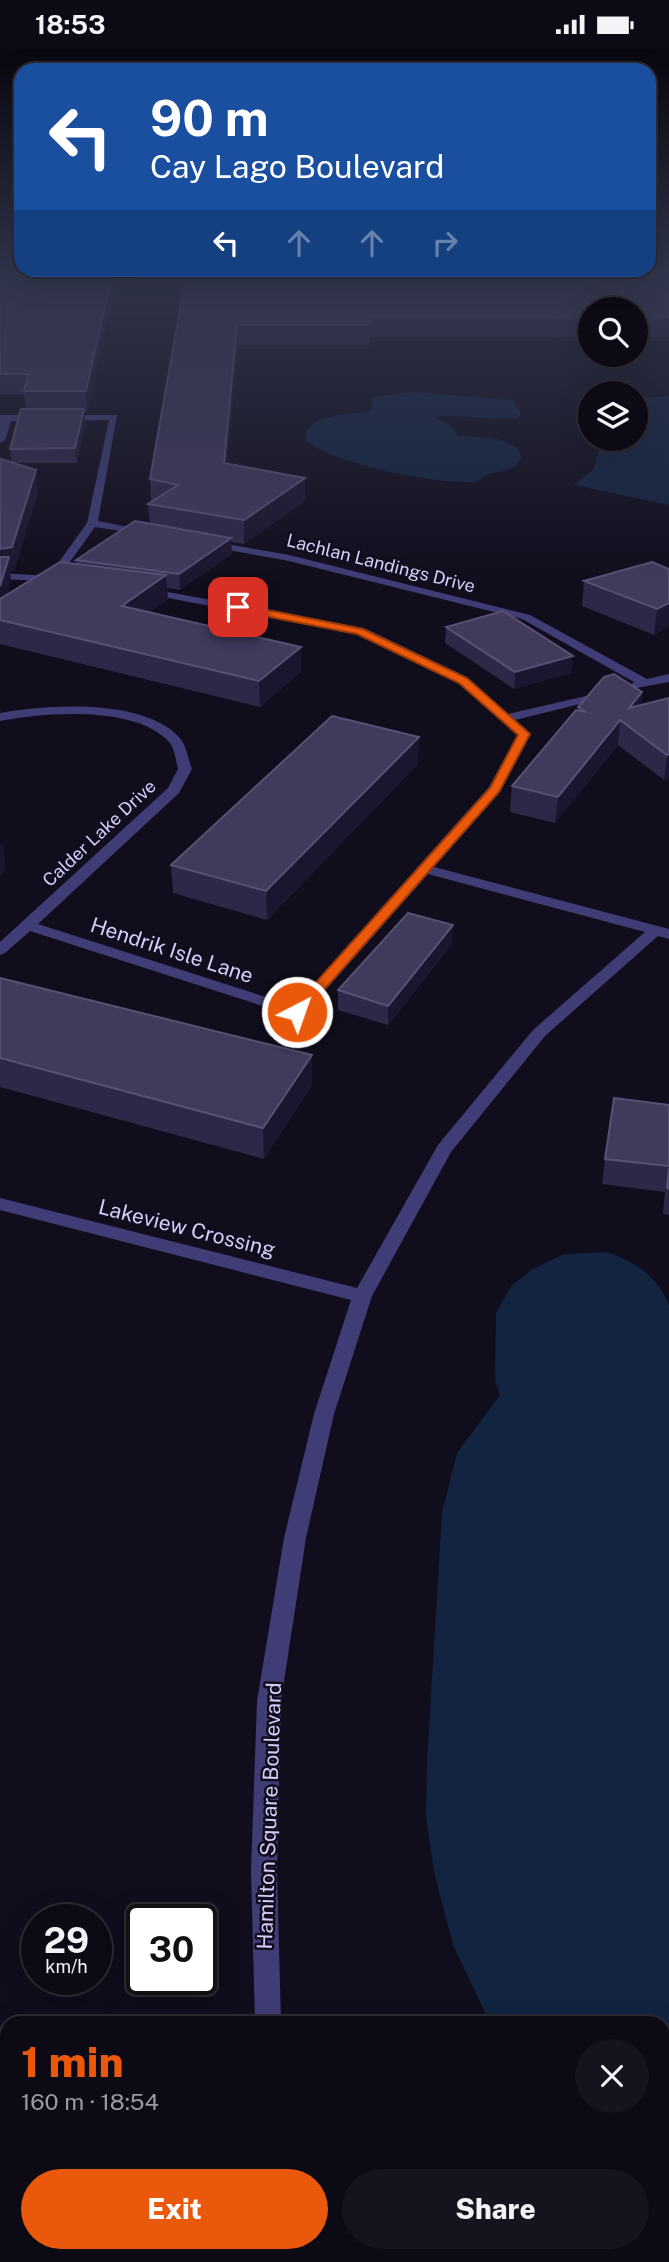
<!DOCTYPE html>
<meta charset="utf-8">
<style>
body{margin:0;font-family:"Public Sans",sans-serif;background:#15131e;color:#f1f3f6;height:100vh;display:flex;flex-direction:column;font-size:26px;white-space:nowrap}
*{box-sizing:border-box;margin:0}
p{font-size:23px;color:#9a9aa0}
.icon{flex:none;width:38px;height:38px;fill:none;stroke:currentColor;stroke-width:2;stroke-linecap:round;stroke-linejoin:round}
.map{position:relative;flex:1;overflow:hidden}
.drawer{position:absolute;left:0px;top:1967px;width:670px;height:247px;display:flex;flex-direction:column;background:#0c0a15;border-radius:21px 21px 0 0;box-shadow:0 7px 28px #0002,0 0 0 2px #2c2b34}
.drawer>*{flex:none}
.banner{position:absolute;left:14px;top:14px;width:642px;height:214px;border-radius:21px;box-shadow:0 7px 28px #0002,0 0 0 2px #2c2b34;background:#1a4fa0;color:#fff;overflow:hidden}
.buttons{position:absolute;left:578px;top:248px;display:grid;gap:14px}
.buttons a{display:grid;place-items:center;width:70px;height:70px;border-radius:50%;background:#0c0a15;box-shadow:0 7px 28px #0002,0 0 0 2px #2c2b34;font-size:35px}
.speed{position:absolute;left:21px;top:1855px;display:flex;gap:14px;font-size:35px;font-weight:700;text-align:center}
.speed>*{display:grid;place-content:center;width:91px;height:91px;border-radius:50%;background:#0c0a15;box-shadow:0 7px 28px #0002,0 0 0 2px #2c2b34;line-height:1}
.speed small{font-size:18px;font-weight:400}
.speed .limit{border:4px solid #111;border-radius:10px;background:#fff;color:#111}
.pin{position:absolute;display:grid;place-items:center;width:60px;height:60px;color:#fff;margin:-30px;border-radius:14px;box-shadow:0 4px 10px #0006}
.me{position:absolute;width:77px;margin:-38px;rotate:41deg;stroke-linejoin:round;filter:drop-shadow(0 0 5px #0008)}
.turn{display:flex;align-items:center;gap:24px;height:147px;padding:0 21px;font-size:32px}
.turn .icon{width:91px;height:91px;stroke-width:2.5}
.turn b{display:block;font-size:49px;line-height:60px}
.lanes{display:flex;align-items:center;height:66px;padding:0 21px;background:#0003;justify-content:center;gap:35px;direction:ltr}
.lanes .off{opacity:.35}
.round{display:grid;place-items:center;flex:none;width:74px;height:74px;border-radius:37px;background:#15131e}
.summary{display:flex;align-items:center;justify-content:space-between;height:119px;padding:0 21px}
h1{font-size:42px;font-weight:800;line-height:52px;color:#ea580c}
.cta{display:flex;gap:14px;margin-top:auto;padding:14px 21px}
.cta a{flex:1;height:80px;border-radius:42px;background:#ea580c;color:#fff;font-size:28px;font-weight:800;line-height:80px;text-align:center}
.cta a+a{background:#15131e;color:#f1f3f6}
.status{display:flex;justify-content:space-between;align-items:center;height:49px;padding:0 35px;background:#0c0a15;direction:ltr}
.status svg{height:19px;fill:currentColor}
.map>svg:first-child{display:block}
.water{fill:#122440}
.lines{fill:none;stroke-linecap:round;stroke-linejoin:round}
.minor{fill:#403d76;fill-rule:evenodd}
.wall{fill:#2e2848}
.shaded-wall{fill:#1b162f}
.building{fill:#403a5b;stroke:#575174;stroke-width:2}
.route{fill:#ea580c;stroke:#983908;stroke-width:2}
.labels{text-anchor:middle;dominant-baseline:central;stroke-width:5;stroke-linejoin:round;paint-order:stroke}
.far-street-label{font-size:18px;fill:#d3cefa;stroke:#100d1c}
.street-label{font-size:21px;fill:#d3cefa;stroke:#100d1c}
</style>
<div class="status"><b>18:53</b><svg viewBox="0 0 49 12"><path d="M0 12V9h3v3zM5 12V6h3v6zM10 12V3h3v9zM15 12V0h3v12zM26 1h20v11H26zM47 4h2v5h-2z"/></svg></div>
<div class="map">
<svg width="669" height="2213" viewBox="0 0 669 2213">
<rect width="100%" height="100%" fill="#100d1c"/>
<g class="water">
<path d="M414,343L513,351L521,364L518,369C489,373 460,363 434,369L448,374L458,386C481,390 500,385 519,401L521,410C511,424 503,420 489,425C482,428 478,433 470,433C437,435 327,414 305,390L306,382C320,363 349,367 369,362L372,360V348Z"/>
<polygon points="669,347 669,456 574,436 594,420 602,390 635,390 635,349"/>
<path d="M607,1203C635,1213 658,1227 669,1256V2141L663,2138V1974H490L453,1896L434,1823L426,1768L427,1711L442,1464L457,1404L500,1346L495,1331L496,1264L512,1236L533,1220L564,1205Z"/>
</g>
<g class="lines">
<g class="minor">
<polygon points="48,226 135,226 211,230 207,232 52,228"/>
<polygon points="0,366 117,366 98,472 148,482 148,486 95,478 59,528 65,531 63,533 0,530 0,524 49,527 87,474 109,371 11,372 5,391 0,394"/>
<polygon points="210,492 289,506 530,566 647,630 669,625 669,633 631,640 629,637 634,633 522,570 289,512 206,497 206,493"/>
<path d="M146,539L364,579L467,628L508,665L612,641V647L515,671L530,685L500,743L434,818L669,880V890L658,887L545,987L451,1103L372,1247L334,1365L306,1489L281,1652L277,1822L281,1974H255L251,1822L257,1652L284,1489L314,1365L351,1251L0,1161V1149L357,1239L438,1096L533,981L645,883L428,825L303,966L297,968L30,882L5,904L0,906V893L168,739L178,720C176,712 175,701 170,694C139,656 43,663 0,672V664C47,655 145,649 180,689C187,698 188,710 192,720L179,744L38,875L294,957L489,738L517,686L459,634L357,585L142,544V540Z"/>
<polygon points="274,2207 304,2207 305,2213 275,2213"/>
</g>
</g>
<g class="wall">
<polygon points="0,226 116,232 87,363 84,363 85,374 77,414 14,414 38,443 14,522 10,522 11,532 7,545 76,515 76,511 150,475 148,455 151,453 150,430 186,226 669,226 669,288 635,288 635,261 590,261 590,288 369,288 369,296 238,296 227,414 305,429 305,452 244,495 231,493 232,505 180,541 167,539 168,550 149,563 301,623 260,658 0,595 0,413 11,413 10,400 26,360 24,345 0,345"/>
<polygon points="669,520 669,578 654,586 582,557 584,532"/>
<polygon points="446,578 571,624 514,640 445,594"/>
<polygon points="642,643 641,656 669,649 669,730 664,731 618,696 555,774 510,763 512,737 578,662 578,658"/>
<polygon points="418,715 267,871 173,844 171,816"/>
<polygon points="453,876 452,895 388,976 338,961 338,941"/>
<polygon points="0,929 312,1036 264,1110 0,1038"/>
<polygon points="669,1056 669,1166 663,1165 665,1143 602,1135 605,1110"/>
</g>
<g class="shaded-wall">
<polygon points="112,226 115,226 116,232 87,363 86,342"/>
<polygon points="237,276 238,296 225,437 224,414"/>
<polygon points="84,360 85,374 77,414 75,399"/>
<polygon points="36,421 38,443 14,522 10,522 11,532 0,570 0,500"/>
<polygon points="305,429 305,452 244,495 244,471"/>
<polygon points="231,489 232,505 180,541 179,525"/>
<polygon points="166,526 168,550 124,582 122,557"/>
<polygon points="669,554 669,578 654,586 657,560"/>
<polygon points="301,598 301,623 260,658 259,632"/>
<polygon points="573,607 571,624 514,640 515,623"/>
<polygon points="642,643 640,668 629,659"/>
<polygon points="620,671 618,696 555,774 558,748"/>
<polygon points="419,688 418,715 267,871 266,842"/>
<polygon points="669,705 669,730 664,731 667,706"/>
<polygon points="3,794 6,822 0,827 0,796"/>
<polygon points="453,876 452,895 388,976 388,957"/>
<polygon points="312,1006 312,1036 264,1110 263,1079"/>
</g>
<g class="building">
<polygon points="0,226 112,226 86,342 24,342 29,325 0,325"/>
<polygon points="186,226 669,226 669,268 635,268 635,261 590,261 590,268 369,268 370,276 237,276 224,414 305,429 244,471 148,455 178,436 150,430"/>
<polygon points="21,360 84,360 75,399 10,400"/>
<polygon points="1,410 36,421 12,498 0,500 0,413"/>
<polygon points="135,472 231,489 179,525 76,511"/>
<polygon points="0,508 9,508 0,537"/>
<polygon points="60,513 166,526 122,557 301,598 259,632 0,571 0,550"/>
<polygon points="652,513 669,520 669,554 657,560 584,532"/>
<polygon points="503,562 573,607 515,623 446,578"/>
<polygon points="614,625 642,643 629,659 669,649 669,705 667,706 620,671 558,748 512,737 576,661 586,663 578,658 604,628"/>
<polygon points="332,667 419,688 266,842 171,816"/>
<polygon points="408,864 453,876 388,957 338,941"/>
<polygon points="0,929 312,1006 263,1079 0,1009"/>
<polygon points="614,1049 669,1056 669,1117 605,1110"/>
<polygon points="669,1119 669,1140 667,1139"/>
</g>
<linearGradient id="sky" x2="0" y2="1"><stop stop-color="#09070f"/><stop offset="0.42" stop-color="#31354b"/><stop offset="1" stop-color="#31354b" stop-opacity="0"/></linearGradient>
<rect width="669" height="536" fill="url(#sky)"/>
<polygon class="route" points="238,555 363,580 467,629 530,685 499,743 302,966 297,967 290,963 292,960 490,739 518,686 459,634 357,585 234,561 232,558"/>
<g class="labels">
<g class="far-street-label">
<text transform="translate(381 514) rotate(14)">Lachlan Landings Drive</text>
<text transform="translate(99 784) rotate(-43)">Calder Lake Drive</text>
</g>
<g class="street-label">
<text transform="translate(172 901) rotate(18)">Hendrik Isle Lane</text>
<text transform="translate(187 1179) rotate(14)">Lakeview Crossing</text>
<text transform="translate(269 1767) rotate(-88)">Hamilton Square Boulevard</text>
</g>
</g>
</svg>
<div class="buttons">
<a><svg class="icon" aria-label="search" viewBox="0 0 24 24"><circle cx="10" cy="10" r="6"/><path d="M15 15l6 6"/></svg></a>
<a><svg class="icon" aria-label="layers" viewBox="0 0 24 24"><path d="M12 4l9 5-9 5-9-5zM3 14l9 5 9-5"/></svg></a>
</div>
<div class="speed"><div>29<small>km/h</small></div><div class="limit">30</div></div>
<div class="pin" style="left:238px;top:558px;background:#d93025"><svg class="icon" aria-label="arrive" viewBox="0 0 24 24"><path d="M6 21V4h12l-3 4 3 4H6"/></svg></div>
<svg class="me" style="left:297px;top:963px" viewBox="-20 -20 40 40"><circle r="17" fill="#ea580c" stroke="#fff" stroke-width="3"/><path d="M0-11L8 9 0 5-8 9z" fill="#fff"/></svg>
<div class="banner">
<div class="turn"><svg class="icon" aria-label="left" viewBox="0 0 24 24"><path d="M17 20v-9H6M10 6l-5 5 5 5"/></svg><div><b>90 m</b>Cay Lago Boulevard</div></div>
<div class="lanes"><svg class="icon" aria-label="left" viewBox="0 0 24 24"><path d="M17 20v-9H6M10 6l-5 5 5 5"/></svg><svg class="icon off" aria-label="ahead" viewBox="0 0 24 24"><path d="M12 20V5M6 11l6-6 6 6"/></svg><svg class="icon off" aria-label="ahead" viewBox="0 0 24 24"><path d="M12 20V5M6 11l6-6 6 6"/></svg><svg class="icon off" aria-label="right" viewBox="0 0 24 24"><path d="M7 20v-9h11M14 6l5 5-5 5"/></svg></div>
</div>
<section class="drawer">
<div class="summary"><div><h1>1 min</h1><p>160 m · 18:54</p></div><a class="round"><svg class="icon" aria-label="close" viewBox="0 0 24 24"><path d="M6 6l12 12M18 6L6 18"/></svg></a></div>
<div class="cta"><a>Exit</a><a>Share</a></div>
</section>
</div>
